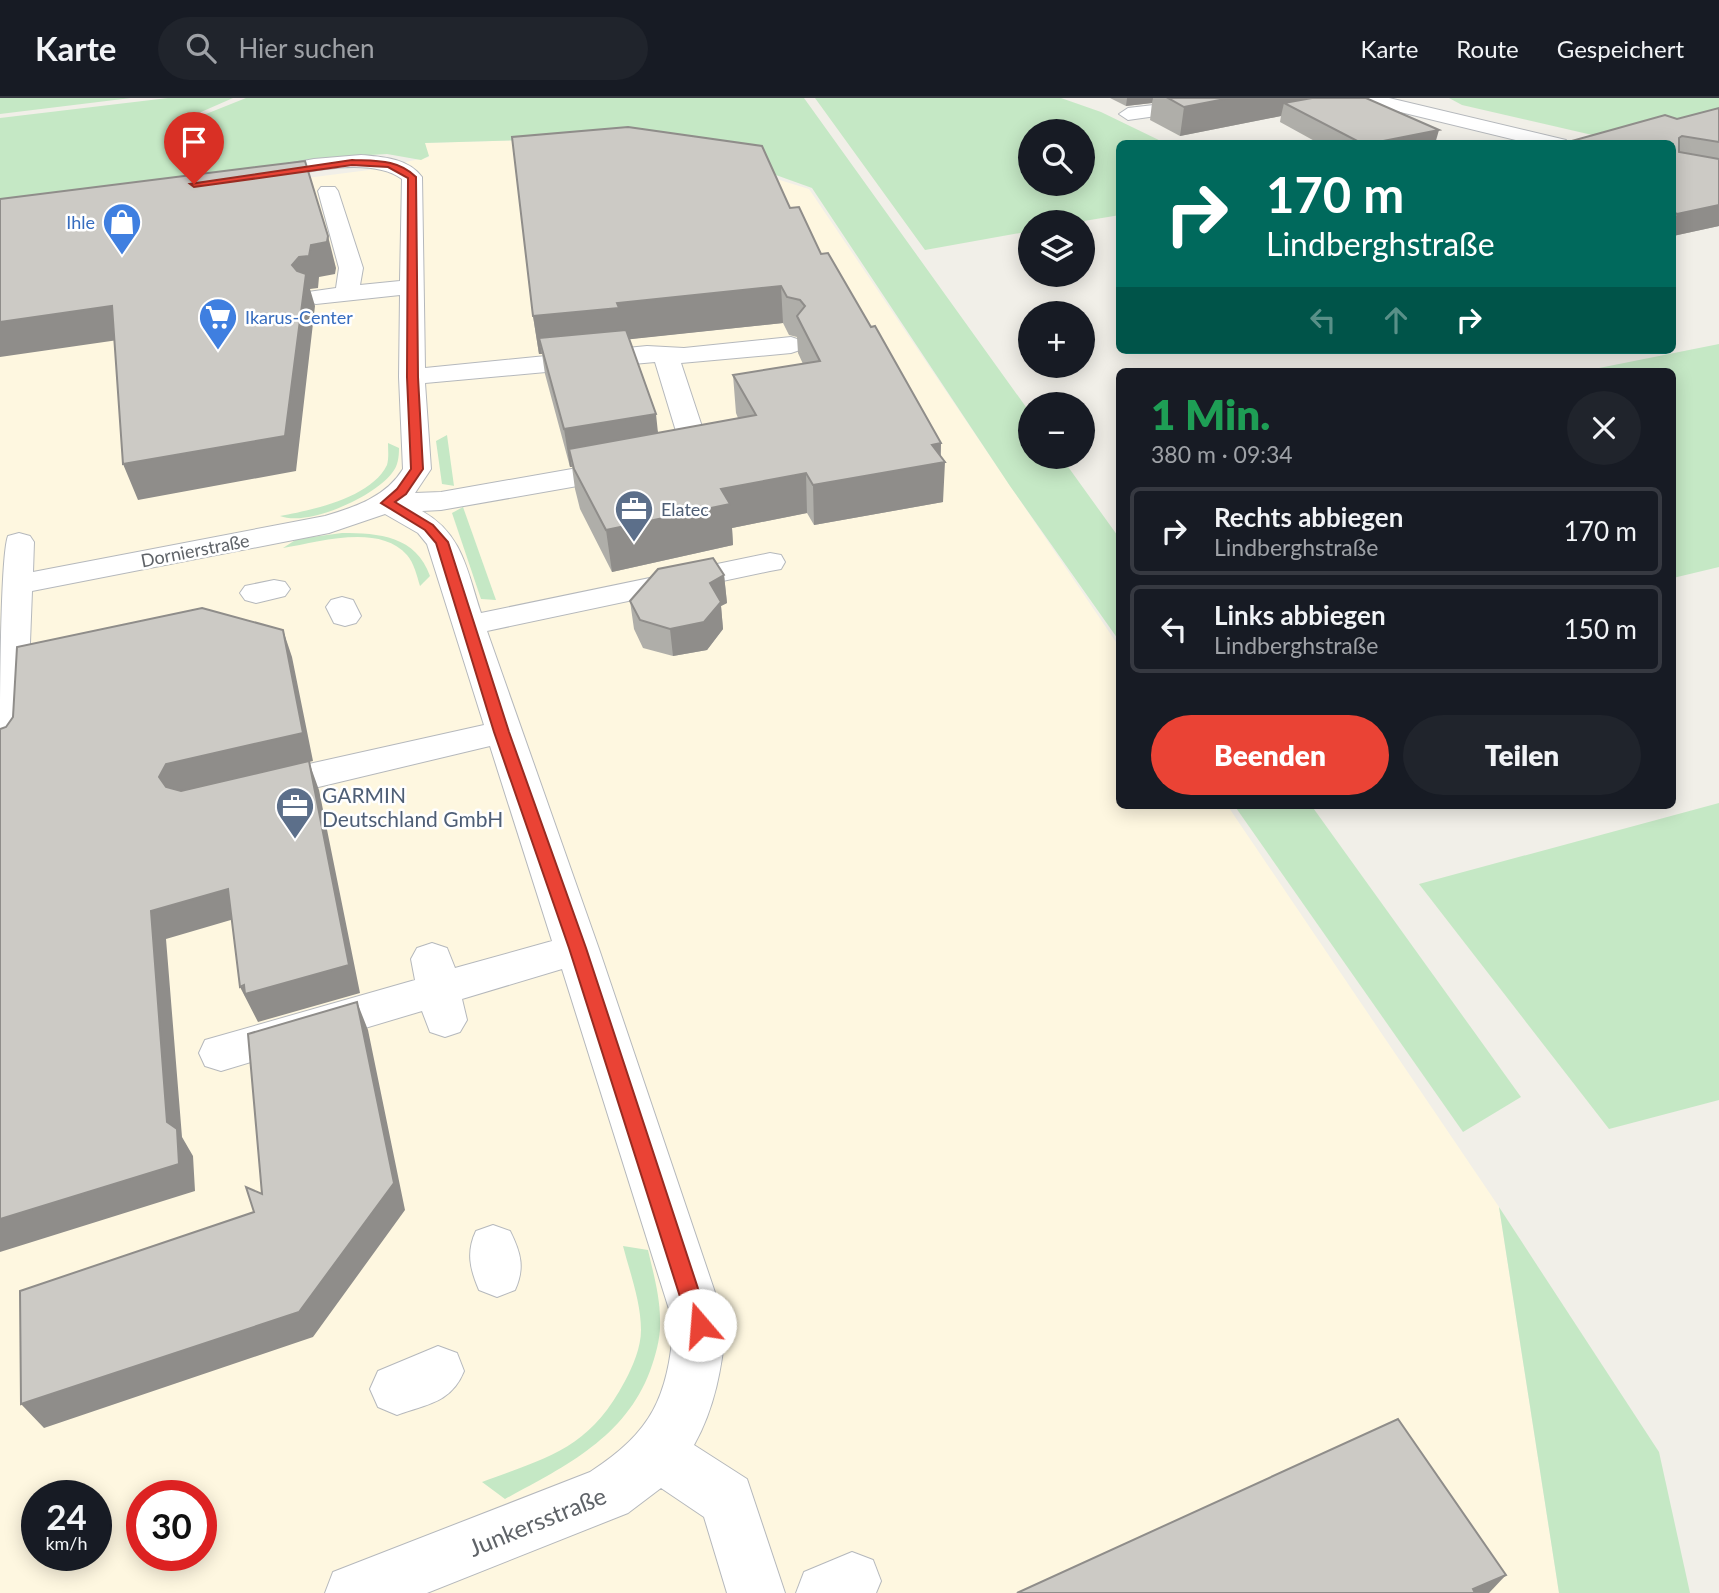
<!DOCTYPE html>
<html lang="de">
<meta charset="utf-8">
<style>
body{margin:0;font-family:Lato,sans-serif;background:#20242c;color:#f1f3f6;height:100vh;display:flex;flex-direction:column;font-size:26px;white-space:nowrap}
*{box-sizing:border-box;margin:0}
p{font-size:23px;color:#9ea1a6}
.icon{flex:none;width:38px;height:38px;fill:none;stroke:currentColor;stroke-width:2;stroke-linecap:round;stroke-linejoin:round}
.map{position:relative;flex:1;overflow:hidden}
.side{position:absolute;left:1116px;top:270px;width:560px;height:441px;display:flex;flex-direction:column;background:#171b24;border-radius:10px;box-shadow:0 4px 18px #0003}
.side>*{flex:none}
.banner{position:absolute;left:1116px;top:42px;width:560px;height:214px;border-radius:10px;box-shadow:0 4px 18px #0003;background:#00695c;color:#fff;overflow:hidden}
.tools{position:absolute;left:1018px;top:21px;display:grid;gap:14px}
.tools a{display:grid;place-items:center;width:77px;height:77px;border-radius:50%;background:#171b24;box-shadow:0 4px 18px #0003;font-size:35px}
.speed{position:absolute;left:21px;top:1382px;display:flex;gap:14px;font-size:35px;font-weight:700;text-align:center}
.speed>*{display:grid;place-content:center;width:91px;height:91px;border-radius:50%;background:#171b24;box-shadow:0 4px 18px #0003;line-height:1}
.speed small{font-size:18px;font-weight:400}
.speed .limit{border:10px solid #d22;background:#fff;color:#111}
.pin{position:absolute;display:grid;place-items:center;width:60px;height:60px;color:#fff;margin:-72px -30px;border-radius:50% 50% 50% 0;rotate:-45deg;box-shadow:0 0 7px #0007}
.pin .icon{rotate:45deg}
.me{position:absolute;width:77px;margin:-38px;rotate:342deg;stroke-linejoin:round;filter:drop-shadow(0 0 5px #0008)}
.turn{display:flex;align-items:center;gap:24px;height:147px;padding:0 35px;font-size:32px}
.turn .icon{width:91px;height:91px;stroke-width:2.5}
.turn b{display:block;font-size:49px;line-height:60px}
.lanes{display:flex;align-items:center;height:66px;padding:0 35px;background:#0003;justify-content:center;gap:35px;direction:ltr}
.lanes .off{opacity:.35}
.round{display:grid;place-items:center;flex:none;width:74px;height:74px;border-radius:37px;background:#20242c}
.head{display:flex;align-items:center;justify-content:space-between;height:119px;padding:0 35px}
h1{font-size:42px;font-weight:800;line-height:52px;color:#1e9e55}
.cta{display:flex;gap:14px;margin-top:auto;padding:14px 35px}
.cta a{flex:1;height:80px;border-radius:42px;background:#ea4335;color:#fff;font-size:28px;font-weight:800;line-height:80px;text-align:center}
.cta a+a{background:#20242c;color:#f1f3f6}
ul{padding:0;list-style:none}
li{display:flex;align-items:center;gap:21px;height:88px;margin:0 14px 10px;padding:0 21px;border:4px solid #363941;border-radius:10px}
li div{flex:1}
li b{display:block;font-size:26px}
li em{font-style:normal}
header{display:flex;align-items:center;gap:42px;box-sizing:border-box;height:98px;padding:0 35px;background:#171b24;border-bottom:2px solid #363941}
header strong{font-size:33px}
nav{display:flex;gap:38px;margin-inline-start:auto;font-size:24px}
.search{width:490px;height:63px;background:#20242c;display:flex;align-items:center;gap:18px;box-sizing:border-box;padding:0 24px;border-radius:38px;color:#9ea1a6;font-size:26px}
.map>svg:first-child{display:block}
.commercial{fill:#fef7e0;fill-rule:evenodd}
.green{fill:#c5e8c5;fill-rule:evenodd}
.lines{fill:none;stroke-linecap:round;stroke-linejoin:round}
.minor-casing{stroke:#b5b8bc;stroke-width:2}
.minor{fill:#fff;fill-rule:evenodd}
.wall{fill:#afaea9;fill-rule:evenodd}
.shaded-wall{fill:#8f8d8a}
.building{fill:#cccac5;stroke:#8f8d8a;stroke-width:2}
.route{fill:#ea4335;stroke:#982c22;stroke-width:2}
.labels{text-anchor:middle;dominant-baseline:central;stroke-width:5;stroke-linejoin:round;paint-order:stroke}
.far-shop-label{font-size:18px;fill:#366cbe;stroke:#fff;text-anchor:end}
.far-service-label{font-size:18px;fill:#4e5e75;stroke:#fff;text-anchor:start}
.far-street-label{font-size:18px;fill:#5f6368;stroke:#fff}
.service-label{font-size:21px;fill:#4e5e75;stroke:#fff;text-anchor:start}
.near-street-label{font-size:24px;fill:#5f6368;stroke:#fff}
</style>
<header>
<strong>Karte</strong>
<div class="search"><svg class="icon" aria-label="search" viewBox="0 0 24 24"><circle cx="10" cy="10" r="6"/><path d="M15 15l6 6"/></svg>Hier suchen</div>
<nav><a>Karte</a><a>Route</a><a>Gespeichert</a></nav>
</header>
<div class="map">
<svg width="1719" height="1495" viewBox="0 0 1719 1495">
<rect width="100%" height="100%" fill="#f1efe8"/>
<path class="commercial" d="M523,42L731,67L809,91L1120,550V707H1227L1499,1109L1559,1495H0V119L369,72L429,59L424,45ZM37,1398H96V1458H37ZM142,1398H201V1458H142Z"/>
<g class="green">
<polygon points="0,0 131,0 0,16"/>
<polygon points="168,0 233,0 176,25 191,22 246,0 804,0 1031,316 1031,359 1061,359 1120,441 1120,544 1010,388 812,90 740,64 557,41 425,45 429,58 421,62 387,56 352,58 0,102 0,20"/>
<path d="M815,0H1061L1101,14L1165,45L1120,46V117L1078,124H1031V133L925,152ZM1031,33H1083V86H1031Z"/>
<polygon points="1449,0 1719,0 1719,18 1627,45 1462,7"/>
<polygon points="1719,246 1719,469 1673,480 1673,273 1584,273"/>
<polygon points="447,337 454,388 455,388 442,386 436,343"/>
<path d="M388,345L399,350C399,359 398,368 392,375C374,399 308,429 280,418C312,412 371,400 387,367C389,360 388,352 388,345Z"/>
<polygon points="463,409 496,502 481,501 452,415"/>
<path d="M342,435C379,435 416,438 430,478L420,488C417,478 414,465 407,457C379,425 319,444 283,450L297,441Z"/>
<polygon points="1719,705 1719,1002 1609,1031 1419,786"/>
<polygon points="1234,707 1311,707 1521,999 1463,1034"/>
<polygon points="1499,1109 1659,1354 1690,1495 1559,1495"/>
<path d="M623,1148L648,1152C653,1174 660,1198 660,1221C661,1239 656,1256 650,1273C625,1340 564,1369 505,1401L482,1384C549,1359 589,1351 625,1283C633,1268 641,1249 641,1232C641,1204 630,1175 623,1148Z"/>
</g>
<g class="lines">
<g class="minor-casing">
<g id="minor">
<polygon points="1214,0 1257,0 1255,4 1128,22 1119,16 1128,10"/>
<polygon points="1357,0 1389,0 1566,42 1569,46 1532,46 1359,4"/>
<path d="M361,57C383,59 408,60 422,79L425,270L647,248L684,250L791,239L800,242L804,247L800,252L791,255L681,265L712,359L708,365L679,370L669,368L665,362L669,356L682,353L655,264L425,285L431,371L415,395L441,394L623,362L633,365L637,371L633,377L623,380L441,412L422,413C463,436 467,473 481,515L770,455L781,457L785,464L781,471L770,473L487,533L599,851L726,1227C722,1269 715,1310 694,1347L747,1381L785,1495H727L704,1419L661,1390L628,1415L427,1495H325L333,1474L590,1374C653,1333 667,1300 674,1227L562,871L462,901L467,922L460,934L445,939L430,934L422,913L221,973L205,968L199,955L205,942L415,882L411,861L417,850L432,845L447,850L455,870L552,843L490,648L264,702L251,698L246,689L251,680L264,676L484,627L427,446L418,435L385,416L329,435L32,493L26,647L21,655L8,659L0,657C0,619 0,459 8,438L19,435L30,438L34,444L33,474L325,418C355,409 386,399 403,371L399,279L400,197L316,206L308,204L304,199L308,194L336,190L339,170L318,93L321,89H335L338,93L363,170L360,187L400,183L402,81C368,56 295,77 256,83L249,81L246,77L249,73L314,61Z"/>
<polygon points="274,482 285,484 290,491 285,498 256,505 245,502 240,495 245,488"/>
<polygon points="342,499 353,502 361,518 356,525 345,528 334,525 326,509 331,502"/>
<path d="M493,1127L510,1133C521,1155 525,1170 515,1192L497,1199L479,1192C470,1171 466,1154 476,1133Z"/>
<path d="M438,1248L457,1255L464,1273C451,1305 427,1306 397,1317L378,1309L370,1291L378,1273Z"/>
<polygon points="852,1454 873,1462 881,1483 876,1495 796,1495 804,1474"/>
</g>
</g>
<use href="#minor" class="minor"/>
</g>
<g class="wall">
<polygon points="1110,0 1366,0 1435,46 1320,46 1280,24 1281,18 1180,38 1150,22 1152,5 1126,8"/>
<polygon points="1719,10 1719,128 1673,138 1673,46 1677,21"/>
<path d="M790,110L871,229L941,345V358L943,404L814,427L807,415L732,430L733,447L612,474L580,411L575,391L572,369H570L545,276L542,256H539L533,218ZM783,225L789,237L797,239L798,255L803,266L733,277L736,315L738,320L658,335L629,241Z"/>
<polygon points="724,477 727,505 721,508 723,531 707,552 673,558 643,550 634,531 630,503"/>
</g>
<g class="shaded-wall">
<polygon points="1127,0 1153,0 1152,5 1126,8"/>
<polygon points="1230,0 1314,0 1284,5 1281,18 1180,38 1184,9"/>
<polygon points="1439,32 1435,46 1368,46"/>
<polygon points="1719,107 1719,128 1673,138 1673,125 1677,116"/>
<polygon points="328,138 336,170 335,176 319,179 318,190 310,191 315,208 296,373 138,402 123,366 292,167 311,147"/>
<polygon points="781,188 783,225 623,242 539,240 542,256 539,256 533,218 617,205"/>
<polygon points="112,208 125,241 0,259 0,224"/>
<polygon points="656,316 660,354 569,351 572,369 570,369 564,331"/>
<polygon points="941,345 940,364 945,364 943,404 814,427 813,387 932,347"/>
<polygon points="806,375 807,415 732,430 733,447 612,474 606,432 721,391"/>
<polygon points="724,477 727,505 721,508 723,531 707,552 673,558 670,531 710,485"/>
<polygon points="283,532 292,559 313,663 309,664 319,692 360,895 258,924 240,889 349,867 172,707 159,679 166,666"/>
<polygon points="228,791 241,819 166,841 182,1039 193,1058 195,1093 0,1154 0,1121 151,813"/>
<polygon points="357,904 368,932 405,1112 313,1239 44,1330 21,1306 299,1214"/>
<polygon points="1506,1477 1489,1495 1470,1495 1473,1491"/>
</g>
<g class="building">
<polygon points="1168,0 1230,0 1184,9"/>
<polygon points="1312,0 1366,0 1439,32 1368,46 1363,46 1284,5"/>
<polygon points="1719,10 1719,44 1682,38 1679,40 1679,54 1719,61 1719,107 1677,116 1673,114 1673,46 1561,46 1665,17 1677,21"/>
<polygon points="628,29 762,48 790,110 799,109 821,156 828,155 871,229 875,228 941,345 932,347 945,364 813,387 806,375 721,391 730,406 606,432 574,371 569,351 756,317 733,277 820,263 797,218 805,208 800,202 787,199 781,188 617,205 619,210 533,218 512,39"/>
<polygon points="305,63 328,138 327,144 311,147 309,158 299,159 292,167 297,173 306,176 285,338 123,366 112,208 0,224 0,101"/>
<polygon points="626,232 656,316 564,331 539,240"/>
<polygon points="713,460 724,477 710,485 721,504 704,524 670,531 640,522 630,503 658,471"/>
<polygon points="202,510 283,532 303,635 166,666 159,679 166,689 181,693 309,663 349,867 245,896 244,887 240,889 228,791 151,813 167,1024 177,1031 179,1066 0,1121 0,631 6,629 13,619 17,549"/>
<polygon points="357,904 394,1085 299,1214 21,1306 20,1193 254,1114 246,1089 262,1096 248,936"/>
<polygon points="1398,1321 1506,1477 1473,1491 1475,1495 1017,1495"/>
</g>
<path class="route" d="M352,62C376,63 398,61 416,79L418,279L423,371L406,396L395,404L433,427L448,444L509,634L586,850L710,1227L707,1234L700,1237L692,1234L689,1227L569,850L494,634L436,445L425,432L381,405L397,391L411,371L407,279L408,80L388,69L352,67L194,89L190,86Z"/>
<defs>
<g id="shop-pin" transform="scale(2.0125)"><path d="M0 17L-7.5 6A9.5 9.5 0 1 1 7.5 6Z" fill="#3f7fe0" stroke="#fff"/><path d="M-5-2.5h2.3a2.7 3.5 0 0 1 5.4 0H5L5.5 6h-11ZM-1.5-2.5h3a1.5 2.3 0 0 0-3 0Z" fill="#fff"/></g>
<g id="supermarket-pin" transform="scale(2.0125)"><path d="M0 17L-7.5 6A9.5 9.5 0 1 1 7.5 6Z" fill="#3f7fe0" stroke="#fff"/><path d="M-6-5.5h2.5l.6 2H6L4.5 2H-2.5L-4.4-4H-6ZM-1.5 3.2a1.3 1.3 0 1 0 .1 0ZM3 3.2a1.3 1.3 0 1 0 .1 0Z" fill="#fff"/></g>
<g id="office-pin" transform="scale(2.0125)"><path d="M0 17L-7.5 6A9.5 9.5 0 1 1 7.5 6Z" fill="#5c6f8a" stroke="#fff"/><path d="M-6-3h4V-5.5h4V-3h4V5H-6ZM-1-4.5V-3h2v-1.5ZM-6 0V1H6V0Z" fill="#fff"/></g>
</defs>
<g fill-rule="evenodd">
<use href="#shop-pin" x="122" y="124"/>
<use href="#supermarket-pin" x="218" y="219"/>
<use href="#office-pin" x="634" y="411"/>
<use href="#office-pin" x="295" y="708"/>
</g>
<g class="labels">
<g class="far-shop-label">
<text x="95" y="124">Ihle</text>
<text x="245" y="219" text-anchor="start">Ikarus-Center</text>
</g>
<g class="far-service-label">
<text x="661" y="411">Elatec</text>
</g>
<g class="far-street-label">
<text transform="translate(195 452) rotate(-11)">Dornierstraße</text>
</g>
<g class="service-label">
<text x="322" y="696">GARMIN<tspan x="322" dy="24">Deutschland GmbH</tspan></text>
</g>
<g class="near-street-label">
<text transform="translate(537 1423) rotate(-22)">Junkersstraße</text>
</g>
</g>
</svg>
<div class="tools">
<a><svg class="icon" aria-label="search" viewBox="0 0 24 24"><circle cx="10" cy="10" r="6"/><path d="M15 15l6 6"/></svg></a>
<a><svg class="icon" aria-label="layers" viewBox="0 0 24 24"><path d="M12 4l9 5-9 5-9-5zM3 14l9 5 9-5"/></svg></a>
<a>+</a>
<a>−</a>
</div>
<div class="speed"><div>24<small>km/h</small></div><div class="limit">30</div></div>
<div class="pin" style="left:194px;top:86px;background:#d93025"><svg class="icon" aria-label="arrive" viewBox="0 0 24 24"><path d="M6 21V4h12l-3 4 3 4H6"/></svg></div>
<svg class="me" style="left:700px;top:1227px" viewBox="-20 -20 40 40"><circle r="19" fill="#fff"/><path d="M0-13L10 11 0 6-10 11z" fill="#ea4335"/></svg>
<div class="banner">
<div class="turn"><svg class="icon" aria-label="right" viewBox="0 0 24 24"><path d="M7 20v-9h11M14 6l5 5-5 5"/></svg><div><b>170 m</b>Lindberghstraße</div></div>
<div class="lanes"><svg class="icon off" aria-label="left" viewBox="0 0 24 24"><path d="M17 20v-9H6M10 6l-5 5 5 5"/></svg><svg class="icon off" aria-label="ahead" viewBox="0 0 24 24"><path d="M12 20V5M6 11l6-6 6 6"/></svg><svg class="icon" aria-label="right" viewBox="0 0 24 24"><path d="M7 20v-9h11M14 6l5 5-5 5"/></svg></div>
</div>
<section class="side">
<div class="head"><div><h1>1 Min.</h1><p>380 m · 09:34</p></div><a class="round"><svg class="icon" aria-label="close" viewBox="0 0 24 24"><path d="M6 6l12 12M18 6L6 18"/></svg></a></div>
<ul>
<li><svg class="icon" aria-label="right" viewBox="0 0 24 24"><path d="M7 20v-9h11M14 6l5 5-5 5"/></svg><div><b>Rechts abbiegen</b><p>Lindberghstraße</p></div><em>170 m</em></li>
<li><svg class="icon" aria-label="left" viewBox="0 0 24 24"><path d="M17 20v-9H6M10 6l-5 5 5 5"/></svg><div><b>Links abbiegen</b><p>Lindberghstraße</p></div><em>150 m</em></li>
</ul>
<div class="cta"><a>Beenden</a><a>Teilen</a></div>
</section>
</div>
